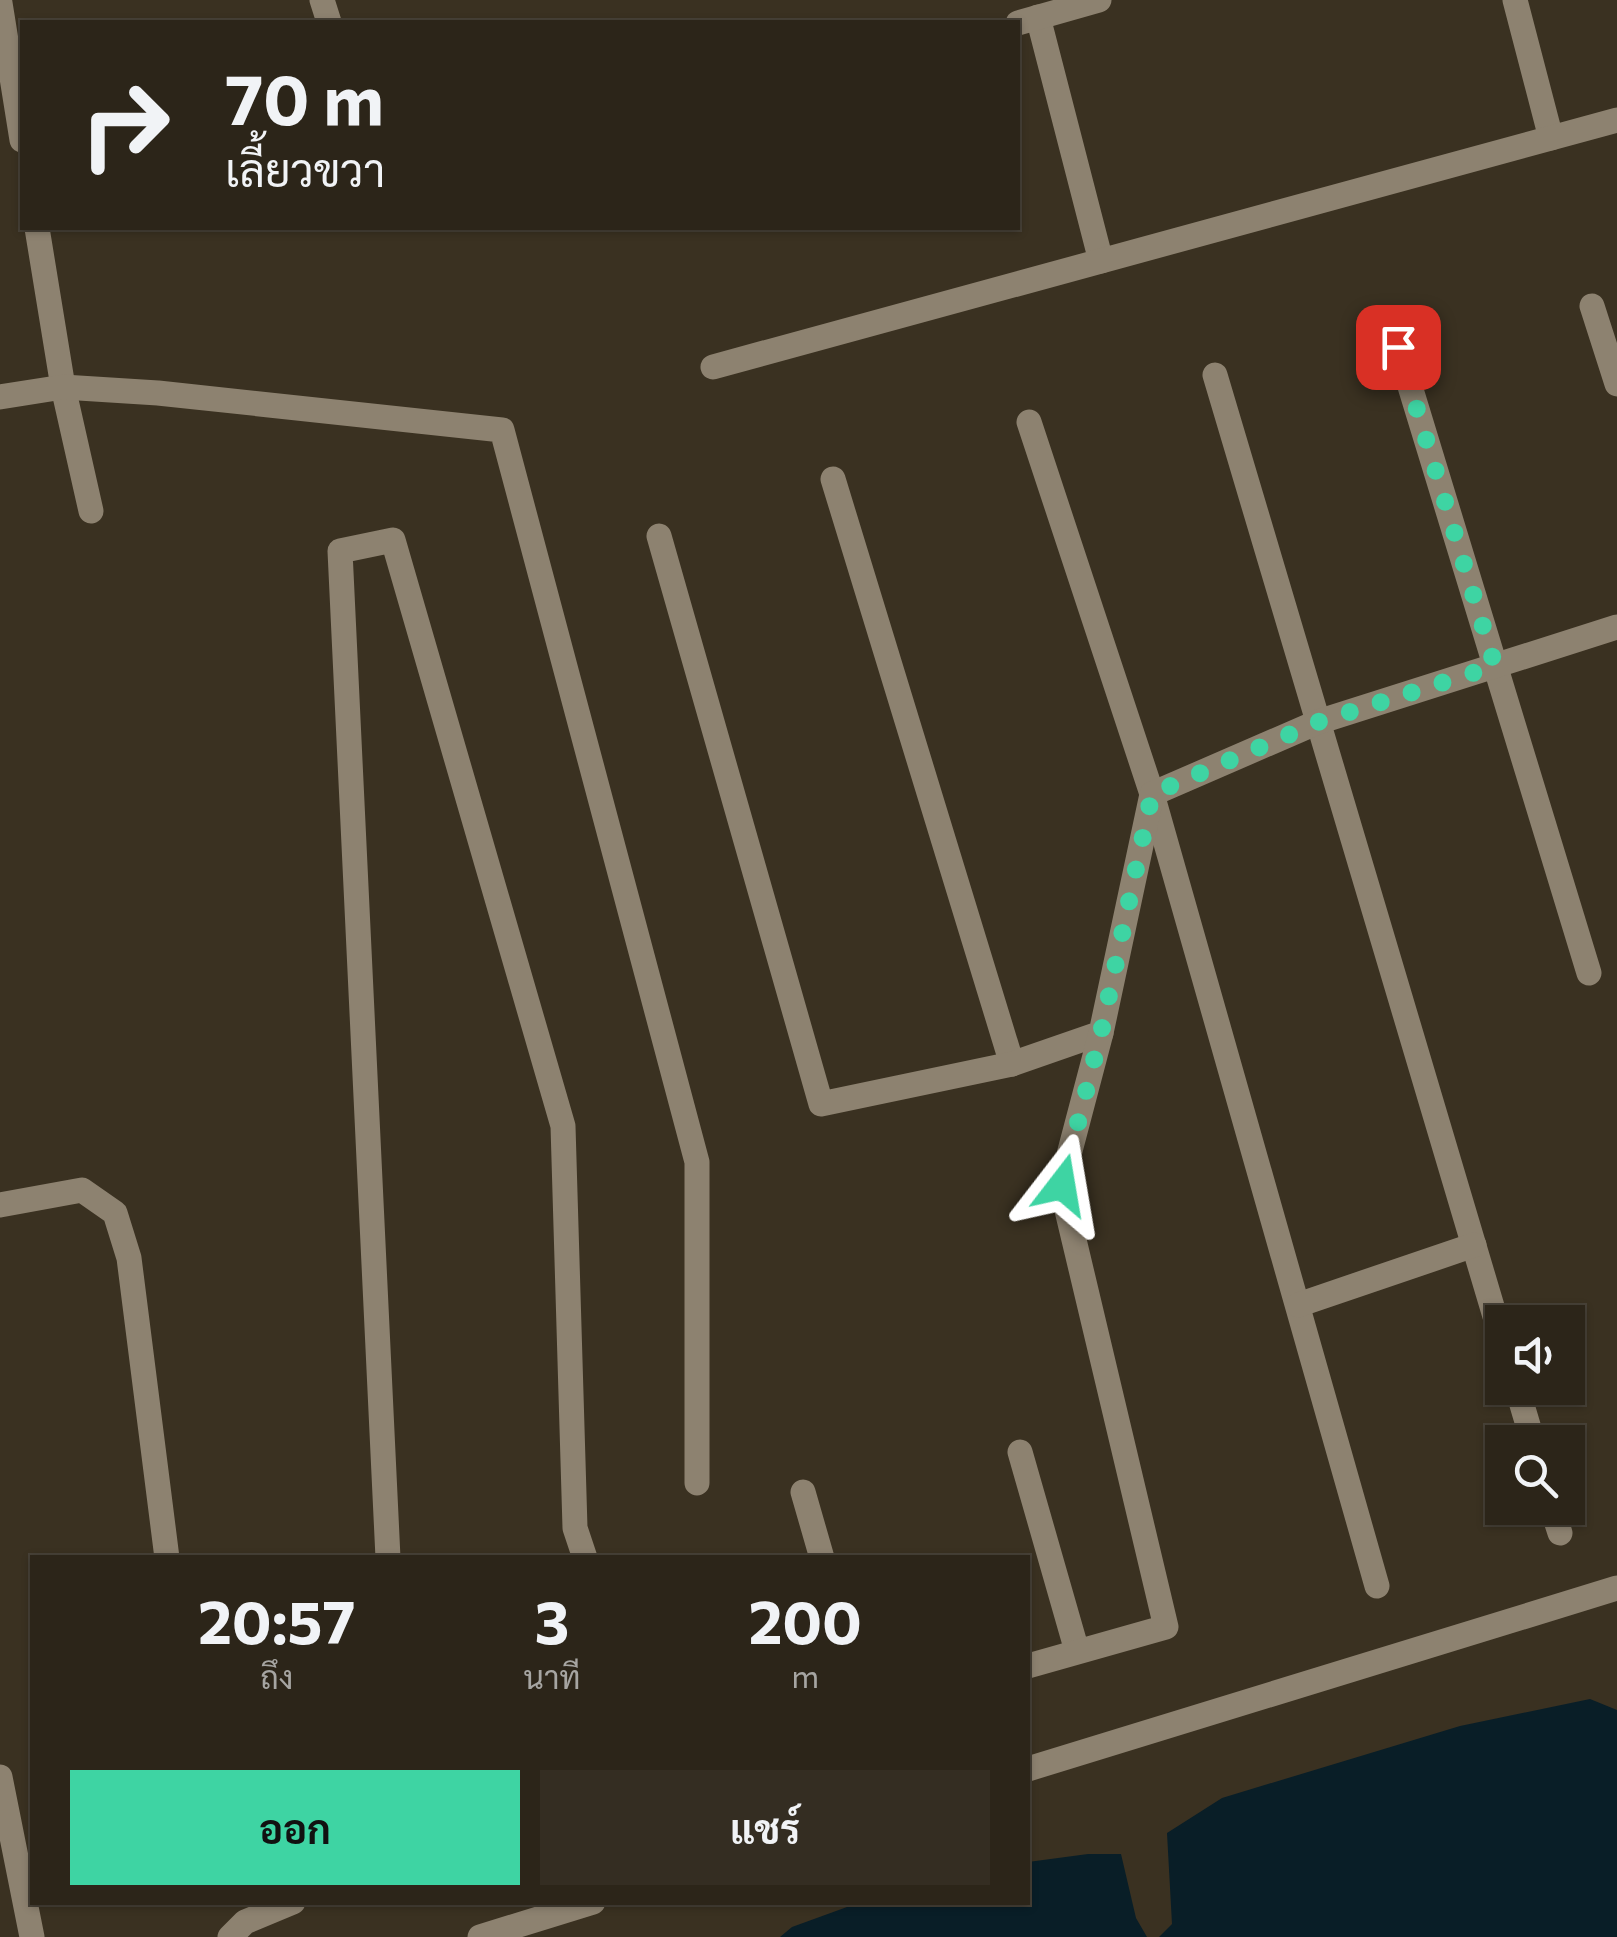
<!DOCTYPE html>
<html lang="th">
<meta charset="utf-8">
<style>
body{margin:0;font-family:Commissioner,Sarabun,sans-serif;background:#342d22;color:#f1f3f6;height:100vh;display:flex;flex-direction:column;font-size:38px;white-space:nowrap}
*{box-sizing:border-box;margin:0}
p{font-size:32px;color:#a6a5a2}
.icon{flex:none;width:55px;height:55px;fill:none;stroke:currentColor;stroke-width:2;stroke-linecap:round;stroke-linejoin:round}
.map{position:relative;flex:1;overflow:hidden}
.sheet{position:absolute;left:30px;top:1555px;width:1000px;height:350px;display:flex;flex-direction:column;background:#2c2519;border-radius:0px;box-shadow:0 2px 8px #0004,0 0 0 2px #484238}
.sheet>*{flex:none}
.guide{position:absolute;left:20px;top:20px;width:1000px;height:210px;border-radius:0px;box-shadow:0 2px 8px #0004,0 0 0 2px #484238;background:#2c2519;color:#f1f3f6;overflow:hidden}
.fabs{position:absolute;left:1485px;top:1305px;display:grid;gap:20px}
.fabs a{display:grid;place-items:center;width:100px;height:100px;border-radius:0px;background:#2c2519;box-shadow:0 2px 8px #0004,0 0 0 2px #484238;font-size:50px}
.pin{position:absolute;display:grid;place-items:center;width:85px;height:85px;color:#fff;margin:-42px;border-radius:20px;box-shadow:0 5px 15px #0006}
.me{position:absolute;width:110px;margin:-55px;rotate:14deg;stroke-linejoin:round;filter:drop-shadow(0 0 8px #0008)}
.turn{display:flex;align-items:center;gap:35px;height:210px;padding:0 40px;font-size:45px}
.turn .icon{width:130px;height:130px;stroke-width:2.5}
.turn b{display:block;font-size:70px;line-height:85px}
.eta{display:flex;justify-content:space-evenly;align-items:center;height:170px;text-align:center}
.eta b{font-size:60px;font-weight:700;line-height:70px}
.button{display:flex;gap:20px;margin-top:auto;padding:20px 40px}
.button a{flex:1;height:115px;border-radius:0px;background:#3ed4a3;color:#111;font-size:40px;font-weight:700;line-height:115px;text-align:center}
.button a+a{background:#342d22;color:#f1f3f6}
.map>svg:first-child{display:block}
.water{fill:#091e27}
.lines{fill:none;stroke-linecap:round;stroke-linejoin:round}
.minor{stroke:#8d8270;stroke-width:25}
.route{stroke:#3ed4a3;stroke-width:18;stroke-dasharray:0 32.4}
</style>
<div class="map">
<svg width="1617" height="1937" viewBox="0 0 1617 1937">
<rect width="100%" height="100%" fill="#3a3121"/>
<g class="water">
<polygon points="1590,1699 1617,1710 1617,1937 1159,1937 1172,1924 1167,1833 1222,1798 1460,1726"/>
<polygon points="1088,1854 1121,1854 1136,1918 1147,1937 780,1937 792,1927 858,1903 1028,1902 1028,1862"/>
</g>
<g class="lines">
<g class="minor">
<polyline points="322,0 329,22"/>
<polyline points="1515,0 1551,138"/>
<polyline points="0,3 22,140"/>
<polyline points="1038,17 1101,261"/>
<polyline points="1018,23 1099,0"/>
<polyline points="37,228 63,387 91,511"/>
<polyline points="1592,306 1617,384"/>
<polyline points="1398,347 1589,973"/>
<polyline points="713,367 1617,120"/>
<polyline points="1215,375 1502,1340"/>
<polyline points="0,397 63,387 158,393 502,430 697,1162 697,1483"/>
<polyline points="1029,422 1152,794 1377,1586"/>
<polyline points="833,479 1012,1064"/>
<polyline points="659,536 821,1104 1012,1064 1101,1033 1152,794 1318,722 1617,627"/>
<polyline points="0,1205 82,1190 115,1213 129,1258 167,1558"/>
<polyline points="1298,1305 1474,1245"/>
<polyline points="1517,1388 1533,1442"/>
<polyline points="1020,1452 1077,1651"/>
<polyline points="803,1492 822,1558"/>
<polyline points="1552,1508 1560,1533"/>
<polyline points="388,1558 340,551 393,540 563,1126 575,1528 585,1558"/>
<polyline points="1028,1666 1166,1627 1061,1185 1101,1033"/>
<polyline points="1028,1769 1617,1588"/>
<polyline points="0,1777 32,1937"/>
<polyline points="230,1937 245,1922 293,1902"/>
<polyline points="480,1937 593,1902"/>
</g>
</g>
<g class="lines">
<polyline class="route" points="1062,1185 1101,1033 1152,794 1318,722 1495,666 1398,347"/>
</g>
</svg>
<div class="fabs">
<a><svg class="icon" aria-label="sound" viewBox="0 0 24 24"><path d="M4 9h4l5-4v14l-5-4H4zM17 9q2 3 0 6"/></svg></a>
<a><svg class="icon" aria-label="search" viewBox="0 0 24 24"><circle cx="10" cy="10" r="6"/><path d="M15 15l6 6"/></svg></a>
</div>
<div class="pin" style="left:1398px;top:347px;background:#d93025"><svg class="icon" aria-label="arrive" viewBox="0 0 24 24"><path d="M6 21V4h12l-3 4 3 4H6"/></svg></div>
<svg class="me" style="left:1062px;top:1185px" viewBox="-20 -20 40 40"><path d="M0-17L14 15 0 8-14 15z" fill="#3ed4a3" stroke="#fff" stroke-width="4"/></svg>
<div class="guide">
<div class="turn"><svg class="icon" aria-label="right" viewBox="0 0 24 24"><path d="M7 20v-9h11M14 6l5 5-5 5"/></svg><div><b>70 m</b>เลี้ยวขวา</div></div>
</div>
<section class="sheet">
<div class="eta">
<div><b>20:57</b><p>ถึง</p></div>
<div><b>3</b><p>นาที</p></div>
<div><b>200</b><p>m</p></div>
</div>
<div class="button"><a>ออก</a><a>แชร์</a></div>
</section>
</div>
